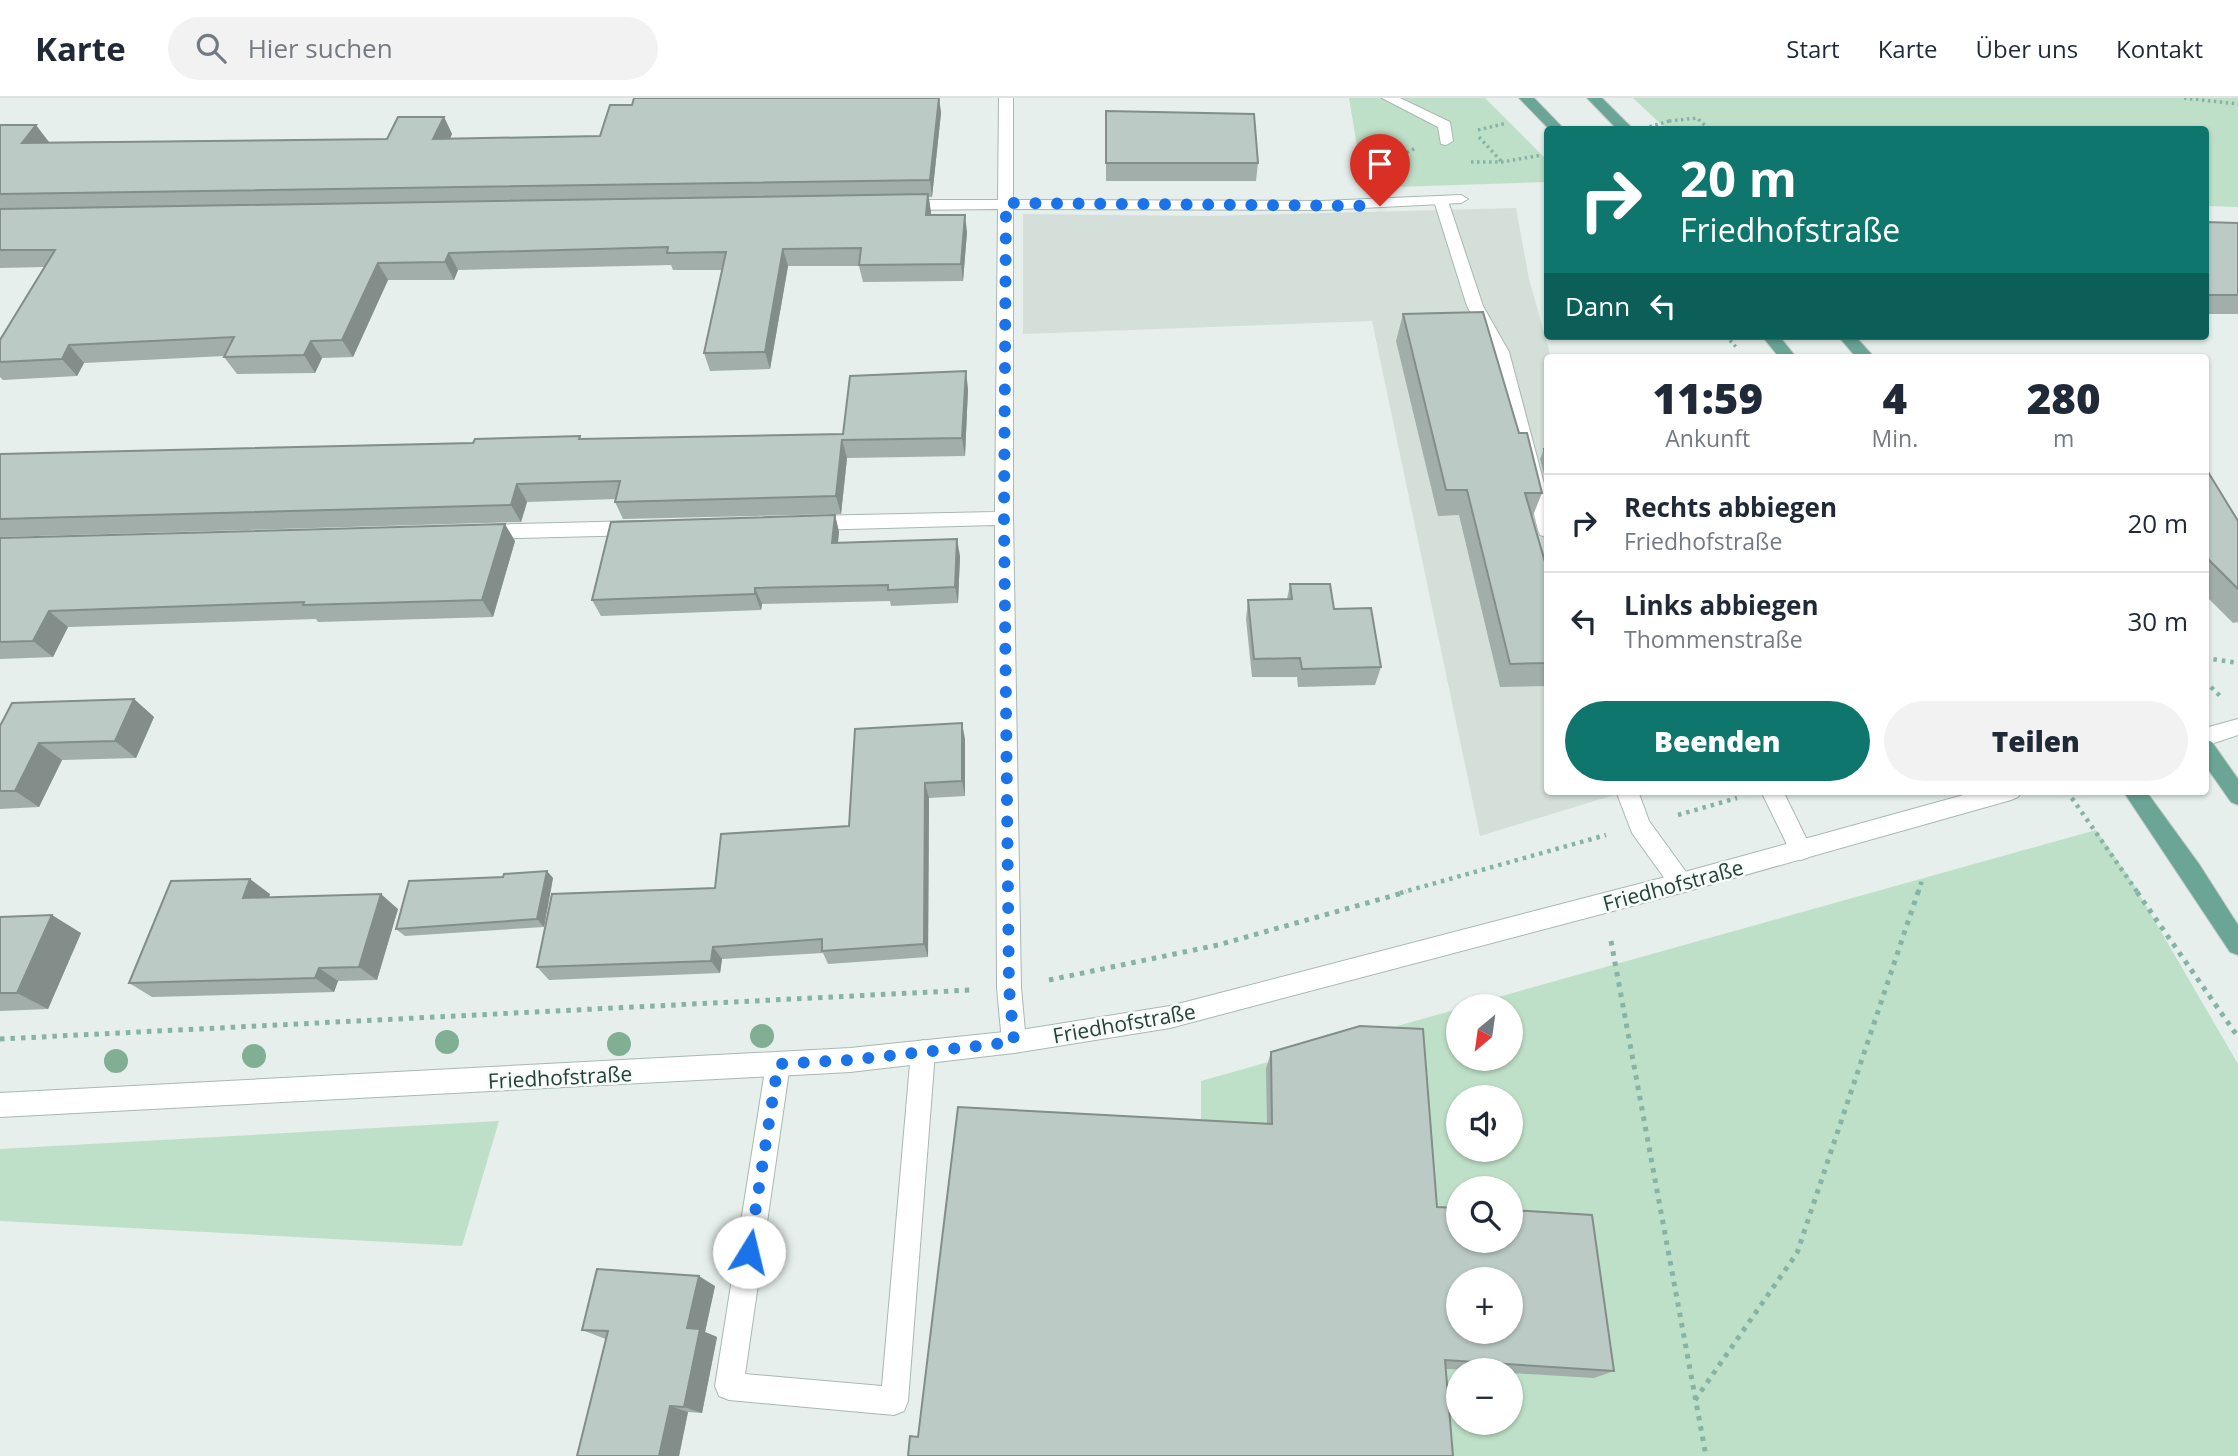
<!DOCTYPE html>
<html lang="de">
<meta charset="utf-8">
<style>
body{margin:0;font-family:"Open Sans",sans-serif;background:#f2f2f3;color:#1f2937;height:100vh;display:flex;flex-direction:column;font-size:26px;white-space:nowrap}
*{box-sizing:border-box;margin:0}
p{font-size:23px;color:#747a83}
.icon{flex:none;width:38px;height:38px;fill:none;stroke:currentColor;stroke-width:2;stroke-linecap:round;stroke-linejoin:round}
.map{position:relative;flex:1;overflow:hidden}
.sheet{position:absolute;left:1544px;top:256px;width:665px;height:441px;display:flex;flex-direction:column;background:#fff;border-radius:7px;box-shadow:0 2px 5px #0004}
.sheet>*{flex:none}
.top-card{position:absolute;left:1544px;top:28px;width:665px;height:214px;border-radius:7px;box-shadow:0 2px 5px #0004;background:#0f766e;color:#fff;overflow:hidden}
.needle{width:46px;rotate:209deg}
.buttons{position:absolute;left:1446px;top:896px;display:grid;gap:14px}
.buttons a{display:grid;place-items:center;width:77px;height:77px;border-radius:50%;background:#fff;box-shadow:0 2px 5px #0004;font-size:35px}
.pin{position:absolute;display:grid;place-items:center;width:60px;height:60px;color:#fff;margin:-72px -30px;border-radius:50% 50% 50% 0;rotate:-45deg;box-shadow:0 0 7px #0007}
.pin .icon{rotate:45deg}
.me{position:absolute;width:77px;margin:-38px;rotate:9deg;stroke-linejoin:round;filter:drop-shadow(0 0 5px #0008)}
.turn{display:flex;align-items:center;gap:24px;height:147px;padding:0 21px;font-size:32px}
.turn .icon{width:91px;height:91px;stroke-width:2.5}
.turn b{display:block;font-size:49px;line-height:60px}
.then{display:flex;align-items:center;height:66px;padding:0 21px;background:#0003;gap:14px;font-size:26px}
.eta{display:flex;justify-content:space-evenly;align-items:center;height:119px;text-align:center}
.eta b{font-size:42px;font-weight:800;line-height:49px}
.action{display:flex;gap:14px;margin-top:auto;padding:14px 21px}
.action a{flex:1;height:80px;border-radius:42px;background:#0f766e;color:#fff;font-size:28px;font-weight:800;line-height:80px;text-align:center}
.action a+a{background:#f2f2f3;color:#1f2937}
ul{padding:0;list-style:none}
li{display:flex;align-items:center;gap:21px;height:98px;padding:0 21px;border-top:2px solid #e0e1e3}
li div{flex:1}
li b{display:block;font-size:26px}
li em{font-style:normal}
header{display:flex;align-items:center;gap:42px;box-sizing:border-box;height:98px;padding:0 35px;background:#fff;border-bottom:2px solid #e0e1e3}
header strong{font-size:33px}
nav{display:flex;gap:38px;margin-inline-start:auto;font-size:24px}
.search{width:490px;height:63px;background:#f2f2f3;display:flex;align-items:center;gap:18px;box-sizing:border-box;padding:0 24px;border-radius:38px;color:#747a83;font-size:26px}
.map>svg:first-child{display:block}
.built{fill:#d4dfda}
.green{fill:#bfe0c8;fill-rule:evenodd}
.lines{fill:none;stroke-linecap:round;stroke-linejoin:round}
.service-casing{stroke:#a8b8b2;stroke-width:2}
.minor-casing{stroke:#a8b8b2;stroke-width:2}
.tertiary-casing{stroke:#a8b8b2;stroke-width:2}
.primary-casing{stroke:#c2cac8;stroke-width:2}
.path-far2{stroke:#86b3a5;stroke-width:3.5;stroke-dasharray:2.5 3.5;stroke-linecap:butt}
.path-far1{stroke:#86b3a5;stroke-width:4.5;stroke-dasharray:3.5 5;stroke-linecap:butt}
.path{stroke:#86b3a5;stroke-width:5;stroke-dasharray:4.5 6;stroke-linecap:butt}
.service{fill:#fff;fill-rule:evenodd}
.minor{fill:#fff;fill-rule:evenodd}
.tertiary{fill:#fff;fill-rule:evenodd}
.primary{fill:#6aa596;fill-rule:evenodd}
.path-bridge{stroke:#86b3a5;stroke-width:3.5;stroke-dasharray:2.5 3.5;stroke-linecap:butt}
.tree{fill:#80af93}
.wall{fill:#a1aea9}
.shaded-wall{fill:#838d89}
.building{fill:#bbcac4;stroke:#838d89;stroke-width:2;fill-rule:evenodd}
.route{stroke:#1a73e8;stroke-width:12;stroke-dasharray:0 21.6}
.labels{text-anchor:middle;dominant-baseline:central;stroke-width:5;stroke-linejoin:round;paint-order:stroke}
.street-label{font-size:21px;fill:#24423a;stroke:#f7fbf9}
</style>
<header>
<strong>Karte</strong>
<div class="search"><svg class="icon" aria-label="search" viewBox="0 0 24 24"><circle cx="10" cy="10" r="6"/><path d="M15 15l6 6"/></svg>Hier suchen</div>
<nav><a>Start</a><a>Karte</a><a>Über uns</a><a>Kontakt</a></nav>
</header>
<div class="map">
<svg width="2238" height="1358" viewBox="0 0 2238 1358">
<rect width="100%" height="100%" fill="#e6efeb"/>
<polygon class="built" points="1516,110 1529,181 1551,259 1547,259 1547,693 1627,693 1480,738 1372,223 1023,236 1023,116 1208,118"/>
<g class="green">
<polygon points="1349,0 1485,0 1547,62 1547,84 1364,90"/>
<polygon points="1633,0 2238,0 2238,109 2205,108 2205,32 1666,31"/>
<path d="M2096,732L2131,782L2238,966V1358H1201V983L1458,911V961H1510V908H1466ZM1458,999H1510V1052H1458ZM1458,1090H1510V1143H1458ZM1458,1181H1510V1234H1458ZM1458,1272H1510V1325H1458Z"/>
<polygon points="499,1023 462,1148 0,1123 0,1051"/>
</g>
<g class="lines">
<g class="service-casing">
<g id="service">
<polygon points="1382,0 1400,0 1450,24 1453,43 1446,47 1441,46 1438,29"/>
<polygon points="1441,99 1448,103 1483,208 1509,254 1547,397 1547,439 1540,437 1538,432 1493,254 1467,208 1434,103"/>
<polygon points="1616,693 1638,693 1649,723 1689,778 1692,785 1689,792 1681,795 1673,792 1632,735"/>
<polygon points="1761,693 1783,693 1812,752 1809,759 1801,762 1793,759"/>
</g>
</g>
<g class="minor-casing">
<g id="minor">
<polygon points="999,0 1013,0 1013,102 1322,103 1461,97 1468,101 1461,105 1322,112 1013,111 1013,420 1021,890 1026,944 1022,952 1014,955 1006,952 1002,944 997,890 995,427 811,432 805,430 802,425 805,420 811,418 995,414 998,111 904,112 897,107 904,102 998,102"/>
<polygon points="638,423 644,425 647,430 644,435 638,437 482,441 475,439 473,434 475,429 482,427"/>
<polygon points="923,942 931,946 935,954 908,1303 904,1313 894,1317 729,1302 719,1298 715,1288 766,966 770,958 778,954 786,958 790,966 745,1276 882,1288 911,954 915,946"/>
</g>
</g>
<g class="tertiary-casing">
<g id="tertiary">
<polygon points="2238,621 2238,637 2205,648 2205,630"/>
<polygon points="1978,693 2022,693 2018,699 2011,702 1681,795 1170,930 1014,955 850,974 0,1019 0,995 850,950 1014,933 1170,908 1681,775"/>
</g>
</g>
<g class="primary-casing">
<g id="primary">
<polygon points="1519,0 1534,0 1565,32 1550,32"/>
<polygon points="1587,0 1602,0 1634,32 1618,32"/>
<polygon points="1762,238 1779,238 1796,259 1779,259"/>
<polygon points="1838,238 1855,238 1874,259 1856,259"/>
<polygon points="2205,641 2212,644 2238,681 2238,707 2231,704 2205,667"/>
<polygon points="2123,693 2146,693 2199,766 2238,827 2238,857 2230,854"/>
</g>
</g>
<g class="path-far2">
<polyline points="2184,0 2238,6"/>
<polyline points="1669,23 1697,20 1710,32"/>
<polyline points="1478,32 1507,25"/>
<polyline points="1479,39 1501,63"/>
<polyline points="1471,64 1502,64 1542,57"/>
<polyline points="1385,74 1395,60 1416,50"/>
<polyline points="1726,238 1737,250"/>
</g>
<g class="path-far1">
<polyline points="2205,560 2238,565"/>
<polyline points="2205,583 2220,598"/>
<polyline points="2067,693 2138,795"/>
<polyline points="1678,717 1737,700"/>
<polyline points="1400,795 1606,737"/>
<polyline points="1918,795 1923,779"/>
</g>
<g class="path">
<polyline points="2137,794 2238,939"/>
<polyline points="1611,843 1706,1358"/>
<polyline points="1049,882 1218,847 1406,794"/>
<polyline points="0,941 971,892"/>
<polyline points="1695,1302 1797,1155 1918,794"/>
</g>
<use href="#service" class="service"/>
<use href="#minor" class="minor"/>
<use href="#tertiary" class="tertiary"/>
<use href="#primary" class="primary"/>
<polyline class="path-bridge" points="1638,32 1669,23"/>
</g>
<g class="tree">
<circle cx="762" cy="938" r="12"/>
<circle cx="447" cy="944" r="12"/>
<circle cx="619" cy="946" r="12"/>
<circle cx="254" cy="958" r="12"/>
<circle cx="116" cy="963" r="12"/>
</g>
<g class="wall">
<polygon points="939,0 941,15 932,99 929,99 931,117 967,134 963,183 863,184 859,168 788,168 770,271 710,273 704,255 722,172 673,172 671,167 458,172 454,182 388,182 353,259 322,260 315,275 237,276 224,259 224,258 84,265 77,278 3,282 0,279 0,242 45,169 0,170 0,27 49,44 387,41 444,19 452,36 450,41 600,38"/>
<polygon points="1106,13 1258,65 1256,83 1106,83"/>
<polygon points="2205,124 2238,125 2238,216 2205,216"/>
<polygon points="1403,216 1519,335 1542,395 1532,420 1547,471 1547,588 1500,589 1459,417 1438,418 1396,243"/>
<polygon points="968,291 965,358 847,360 841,416 623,421 615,404 616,401 527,404 521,424 0,439 0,356 473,345 582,341 843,336"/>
<polygon points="1544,351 1547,351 1547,387 1540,361"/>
<polygon points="2205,369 2238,423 2238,524 2233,525 2205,497"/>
<polygon points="835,417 839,434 838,444 960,458 958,505 891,508 890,503 762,506 761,512 601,518 592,502"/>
<polygon points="0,440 515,443 493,519 318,524 316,521 68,529 53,559 0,561"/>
<polygon points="1290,486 1334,511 1381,569 1375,587 1298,589 1297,579 1252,579 1246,521 1248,502 1287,501"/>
<polygon points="134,601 154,619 136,660 62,662 39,709 0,711 0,628"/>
<polygon points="965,641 965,698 929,700 928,859 828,866 823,855 722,861 720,875 549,882 537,869 715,790 849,728"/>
<polygon points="553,780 544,829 405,838 396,831"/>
<polygon points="270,796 269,799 398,811 377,882 338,883 334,894 152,899 129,885"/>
<polygon points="0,819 81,835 48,911 0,913"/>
<polygon points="1271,954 1614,1273 1594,1280 1510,1275 1510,1272 1470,1272 1446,1271 918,1339 1267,1026 1266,971"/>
<polygon points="715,1188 705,1234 717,1239 702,1315 688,1314 679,1358 577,1358 606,1241 603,1240 582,1232"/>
</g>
<g class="shaded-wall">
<polygon points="939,0 941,15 932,99 930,82"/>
<polygon points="444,19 452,36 441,59 433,41"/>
<polygon points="36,27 49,44 22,45"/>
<polygon points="928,96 931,114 929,135 926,117"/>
<polygon points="965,117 967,134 963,183 961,166"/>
<polygon points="783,151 788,168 770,271 765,254"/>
<polygon points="449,155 458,172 454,182 445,164"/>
<polygon points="378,165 388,182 353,259 342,242"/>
<polygon points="311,243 322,260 315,275 304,257"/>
<polygon points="69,247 84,265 77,278 62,261"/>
<polygon points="966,273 968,291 965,358 962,340"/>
<polygon points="842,342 847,360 841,416 836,398"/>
<polygon points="517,386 527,404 521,424 511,407"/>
<polygon points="835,417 839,434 836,461 832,445"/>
<polygon points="505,426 515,443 493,519 482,502"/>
<polygon points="957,441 960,458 958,505 955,489"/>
<polygon points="755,490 762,506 761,512 755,496"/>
<polygon points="49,513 68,529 53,559 33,543"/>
<polygon points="134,601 154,619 136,660 115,643"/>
<polygon points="962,625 965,641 965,698 962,683"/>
<polygon points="39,645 62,662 39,709 15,693"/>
<polygon points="925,685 929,700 928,859 924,846"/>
<polygon points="547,773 553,780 544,829 537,821"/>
<polygon points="250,781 270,796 263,815 243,800"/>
<polygon points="381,796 398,811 377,882 359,869"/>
<polygon points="52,817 81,835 48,911 17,895"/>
<polygon points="713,849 722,861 720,875 711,863"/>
<polygon points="319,870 338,883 334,894 315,880"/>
<polygon points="699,1178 715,1188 705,1234 717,1239 702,1315 684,1309 687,1230"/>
<polygon points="670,1308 688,1314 679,1358 659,1358"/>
</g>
<g class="building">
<polygon points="634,0 939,0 930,82 0,96 0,27 36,27 22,45 387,41 398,19 444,19 433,41 600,38 610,7 632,7"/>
<polygon points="1106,13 1254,16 1258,65 1106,65"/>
<polygon points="928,96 926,117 965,117 961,166 859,167 861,150 783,151 765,254 704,255 726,154 667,155 668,149 449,155 445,164 378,165 342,242 311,243 304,257 224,259 234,239 69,247 62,261 0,264 0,242 55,152 0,152 0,111"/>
<polygon points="2205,124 2238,125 2238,197 2205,197"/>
<polygon points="1483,214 1519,335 1527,335 1542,395 1525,395 1547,471 1547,565 1510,566 1467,392 1446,392 1403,216"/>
<polygon points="966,273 962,340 842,342 836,398 615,404 620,383 517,386 511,407 0,421 0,356 473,345 475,341 580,338 579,341 843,336 850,278"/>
<polygon points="1544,351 1547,351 1547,362"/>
<polygon points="2205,369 2238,423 2238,491 2205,458"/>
<polygon points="835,417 832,445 957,441 955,489 888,492 888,487 755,490 755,496 592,502 611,424"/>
<polygon points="505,426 482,502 303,507 304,504 49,513 33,543 0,544 0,440"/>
<polygon points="1290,486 1330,486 1334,511 1371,510 1381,569 1302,571 1300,560 1254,561 1248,502 1292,501"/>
<polygon points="134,601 115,643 39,645 15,693 0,693 0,628 12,605"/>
<polygon points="962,625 962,683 925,685 924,846 822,853 822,841 713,849 711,863 537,869 552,796 715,790 721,736 849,728 855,631"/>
<polygon points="547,773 537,821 396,831 409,783 503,779 504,776"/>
<polygon points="250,781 243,800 381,796 359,869 319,870 315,880 129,885 171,783"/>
<polygon points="52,817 17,895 0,895 0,819"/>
<path d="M1360,928L1423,931L1437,1109L1458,1110V1143H1510V1112L1592,1117L1614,1273L1445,1262L1453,1358H908L910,1338L918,1339L958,1009L1272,1026L1271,954ZM1458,1181H1510V1234H1458Z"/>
<polygon points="597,1171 699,1178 687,1230 700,1231 684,1309 670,1308 659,1358 577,1358 608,1233 582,1232"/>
</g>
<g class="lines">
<polyline class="route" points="749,1154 778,966 850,962 1014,944 1009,890 1004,421 1006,105 1380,108"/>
</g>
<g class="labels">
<g class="street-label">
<text transform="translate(1673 787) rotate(-15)">Friedhofstraße</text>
<text transform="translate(1124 925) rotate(-10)">Friedhofstraße</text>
<text transform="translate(560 979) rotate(-3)">Friedhofstraße</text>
</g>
</g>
</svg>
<div class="buttons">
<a><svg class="needle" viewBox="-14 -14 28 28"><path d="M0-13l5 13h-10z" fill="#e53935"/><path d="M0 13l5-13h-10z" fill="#747a83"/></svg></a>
<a><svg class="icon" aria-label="sound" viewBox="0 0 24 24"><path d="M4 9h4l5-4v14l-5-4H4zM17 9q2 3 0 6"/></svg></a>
<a><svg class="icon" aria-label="search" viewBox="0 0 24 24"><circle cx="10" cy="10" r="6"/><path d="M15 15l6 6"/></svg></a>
<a>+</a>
<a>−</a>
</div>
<div class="pin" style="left:1380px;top:108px;background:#d93025"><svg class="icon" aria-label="arrive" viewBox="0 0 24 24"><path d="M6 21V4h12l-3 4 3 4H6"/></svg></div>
<svg class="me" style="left:749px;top:1154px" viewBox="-20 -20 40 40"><circle r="19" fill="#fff"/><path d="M0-13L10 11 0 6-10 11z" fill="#1a73e8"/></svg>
<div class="top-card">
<div class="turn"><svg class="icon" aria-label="right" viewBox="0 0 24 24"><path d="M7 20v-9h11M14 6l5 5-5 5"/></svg><div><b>20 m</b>Friedhofstraße</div></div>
<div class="then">Dann<svg class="icon" aria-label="left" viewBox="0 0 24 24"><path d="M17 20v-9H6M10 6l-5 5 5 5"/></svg></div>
</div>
<section class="sheet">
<div class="eta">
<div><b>11:59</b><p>Ankunft</p></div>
<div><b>4</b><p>Min.</p></div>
<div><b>280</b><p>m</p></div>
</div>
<ul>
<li><svg class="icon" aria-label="right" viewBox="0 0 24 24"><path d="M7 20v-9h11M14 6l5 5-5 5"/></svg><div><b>Rechts abbiegen</b><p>Friedhofstraße</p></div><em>20 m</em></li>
<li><svg class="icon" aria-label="left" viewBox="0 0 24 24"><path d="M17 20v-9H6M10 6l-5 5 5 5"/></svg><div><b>Links abbiegen</b><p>Thommenstraße</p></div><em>30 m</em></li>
</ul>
<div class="action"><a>Beenden</a><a>Teilen</a></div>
</section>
</div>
